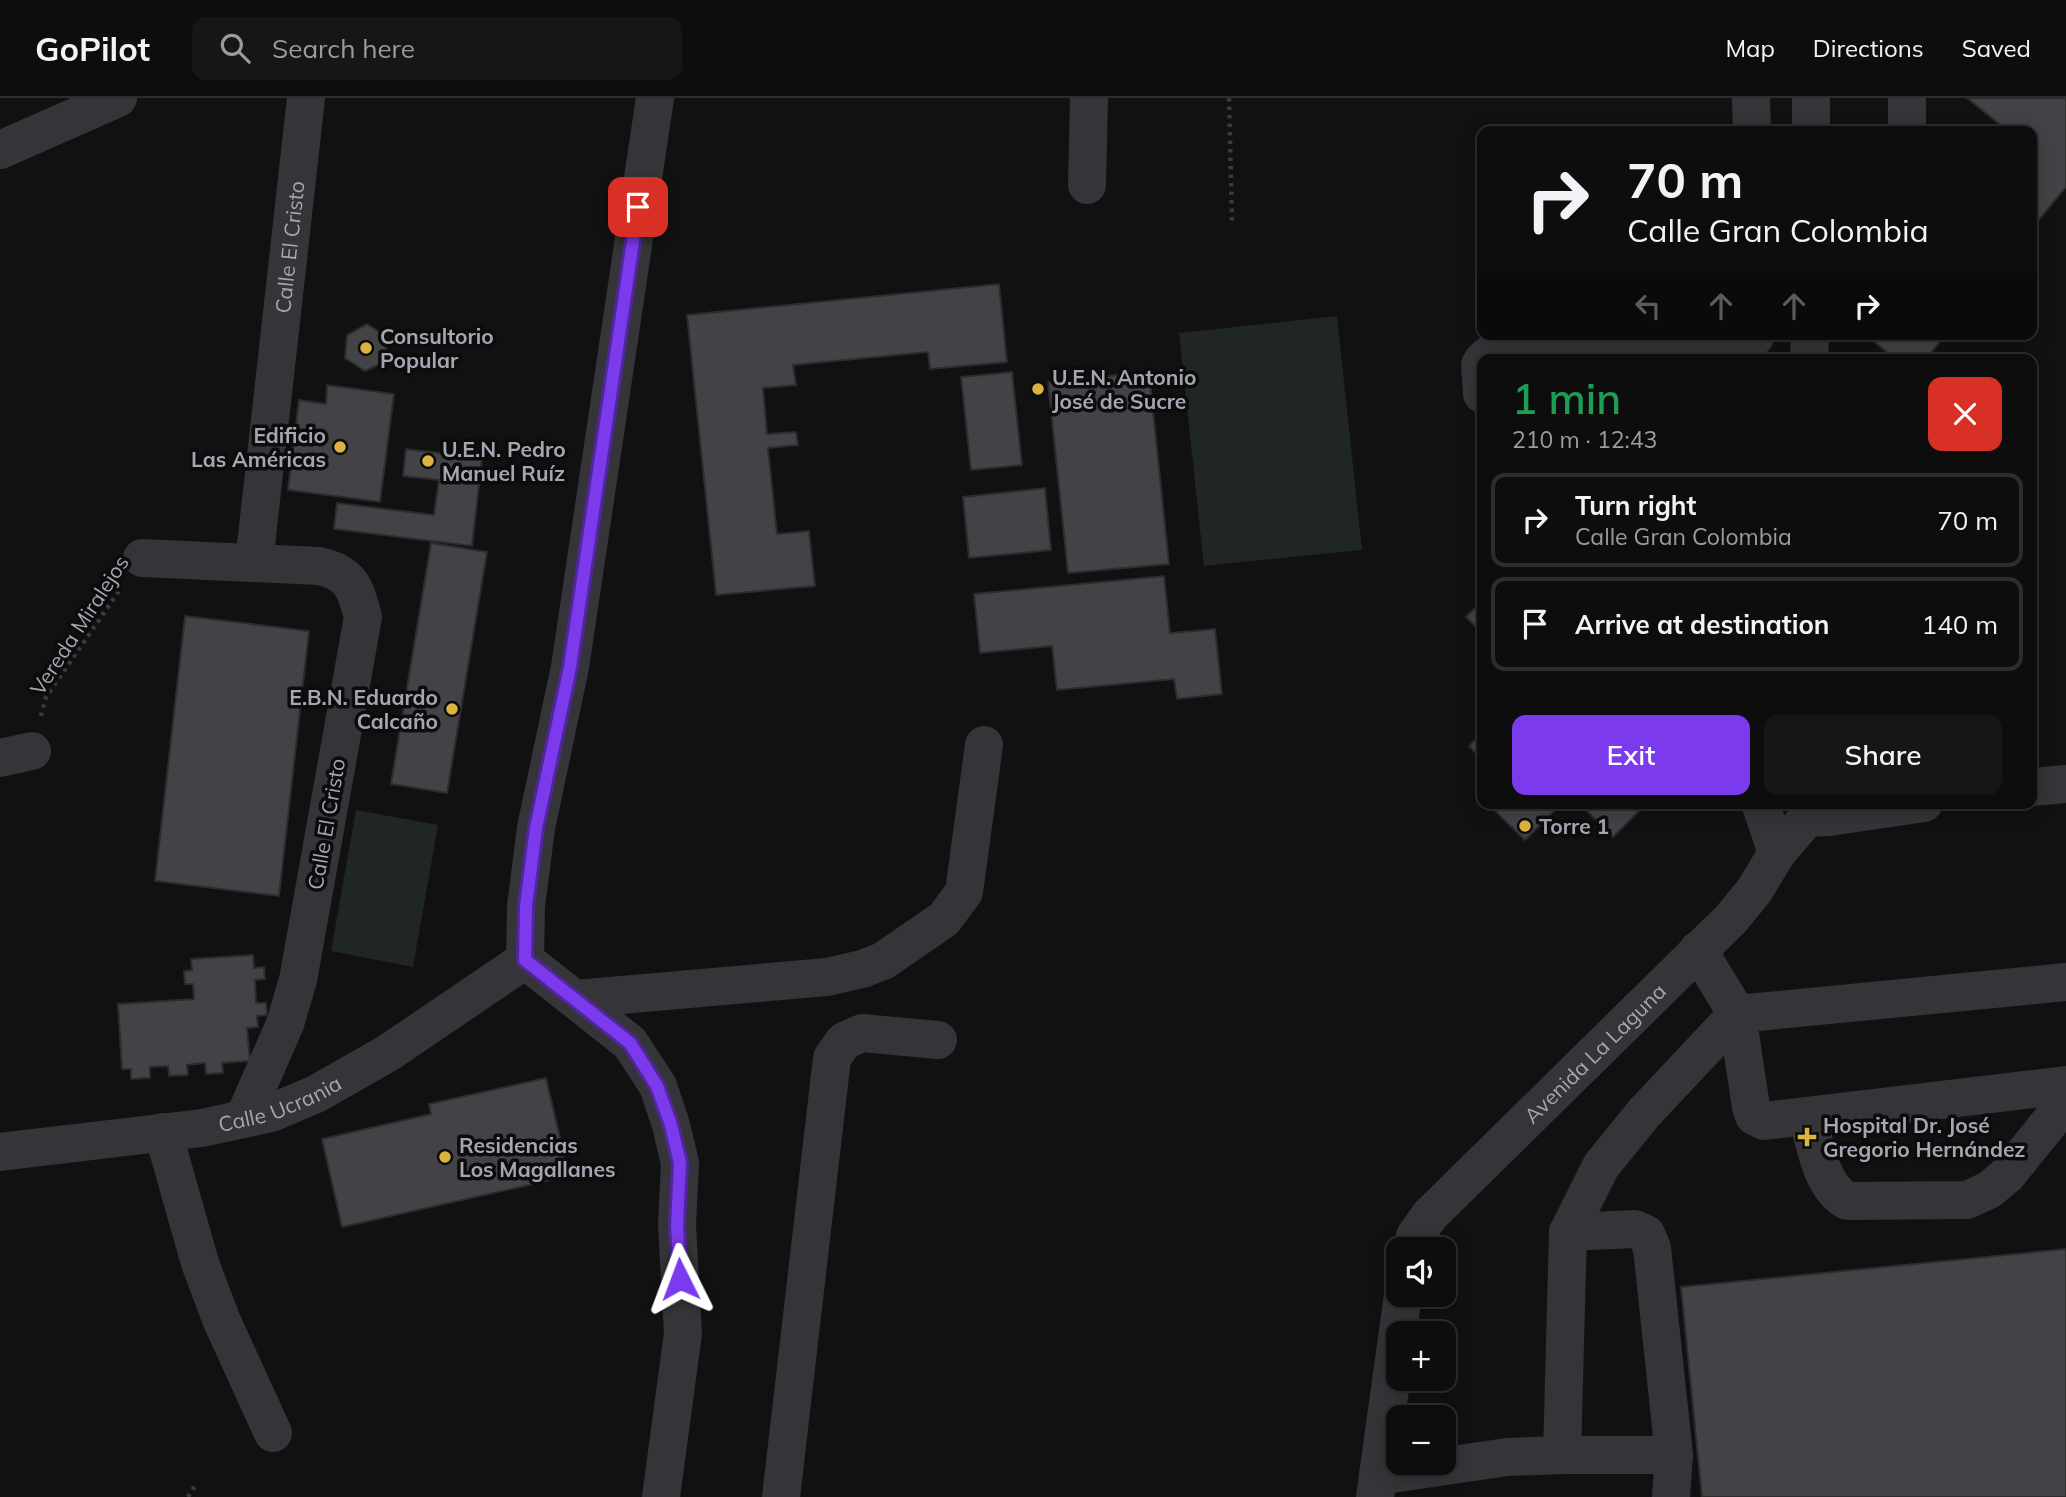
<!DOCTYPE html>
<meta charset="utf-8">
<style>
body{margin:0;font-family:Mulish,sans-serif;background:#161617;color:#f1f3f6;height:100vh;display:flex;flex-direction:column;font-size:26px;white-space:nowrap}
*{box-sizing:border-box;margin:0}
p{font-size:23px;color:#9a9c9e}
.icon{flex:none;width:38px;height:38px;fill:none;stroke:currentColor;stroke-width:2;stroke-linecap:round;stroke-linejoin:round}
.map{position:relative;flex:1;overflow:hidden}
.drawer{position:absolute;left:1477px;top:256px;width:560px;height:455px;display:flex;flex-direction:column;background:#0d0d0e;border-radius:14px;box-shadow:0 4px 18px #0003,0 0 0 2px #2d2d2e}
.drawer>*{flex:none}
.banner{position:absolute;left:1477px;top:28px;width:560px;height:214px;border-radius:14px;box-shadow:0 4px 18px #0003,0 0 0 2px #2d2d2e;background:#0d0d0e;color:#f1f3f6;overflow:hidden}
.controls{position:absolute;left:1386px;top:1139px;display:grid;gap:14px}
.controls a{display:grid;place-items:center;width:70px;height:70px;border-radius:14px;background:#0d0d0e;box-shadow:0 4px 18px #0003,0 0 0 2px #2d2d2e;font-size:35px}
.pin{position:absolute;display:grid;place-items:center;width:60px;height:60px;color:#fff;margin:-30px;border-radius:14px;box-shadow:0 4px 10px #0006}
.me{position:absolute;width:77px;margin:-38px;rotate:357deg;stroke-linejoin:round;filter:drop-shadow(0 0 5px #0008)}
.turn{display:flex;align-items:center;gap:24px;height:147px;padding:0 35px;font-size:32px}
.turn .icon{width:91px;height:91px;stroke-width:2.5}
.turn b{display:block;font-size:49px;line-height:60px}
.lanes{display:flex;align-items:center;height:66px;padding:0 35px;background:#0003;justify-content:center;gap:35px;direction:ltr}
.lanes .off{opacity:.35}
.round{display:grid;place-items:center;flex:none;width:74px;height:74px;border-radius:14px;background:#161617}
.headline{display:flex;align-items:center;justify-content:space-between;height:119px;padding:0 35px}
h1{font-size:42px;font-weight:600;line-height:52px;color:#1e9e55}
.cta{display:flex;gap:14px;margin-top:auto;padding:14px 35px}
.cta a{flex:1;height:80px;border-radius:14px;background:#7c3aed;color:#fff;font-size:28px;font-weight:600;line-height:80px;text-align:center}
.cta a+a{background:#161617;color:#f1f3f6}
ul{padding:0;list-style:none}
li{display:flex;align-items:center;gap:21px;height:94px;margin:0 14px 10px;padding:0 21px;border:4px solid #2d2d2e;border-radius:14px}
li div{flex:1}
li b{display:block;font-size:26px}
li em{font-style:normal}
header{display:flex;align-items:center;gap:42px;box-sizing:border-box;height:98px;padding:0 35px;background:#0d0d0e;border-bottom:2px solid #2d2d2e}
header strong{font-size:33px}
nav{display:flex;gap:38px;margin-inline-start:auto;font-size:24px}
.search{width:490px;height:63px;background:#161617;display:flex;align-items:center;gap:18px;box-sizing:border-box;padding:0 24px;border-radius:14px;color:#9a9c9e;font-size:26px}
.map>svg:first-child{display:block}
.green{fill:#202621}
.building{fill:#434347;stroke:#2c2b2e;stroke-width:2}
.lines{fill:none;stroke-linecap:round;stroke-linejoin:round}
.path{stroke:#393a3e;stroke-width:4.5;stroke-dasharray:3.5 5;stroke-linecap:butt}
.minor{stroke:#353539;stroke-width:38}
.route-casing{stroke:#51269a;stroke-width:18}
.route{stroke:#7c3aed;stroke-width:12}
.poi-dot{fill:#dab341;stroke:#0c0c0d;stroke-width:2.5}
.labels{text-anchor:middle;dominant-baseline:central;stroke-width:7;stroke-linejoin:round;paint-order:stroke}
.street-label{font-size:21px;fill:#a4a7b1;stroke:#0c0c0d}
.poi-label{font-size:21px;font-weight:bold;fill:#a4a7b1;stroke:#0c0c0d;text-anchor:start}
</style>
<header>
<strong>GoPilot</strong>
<div class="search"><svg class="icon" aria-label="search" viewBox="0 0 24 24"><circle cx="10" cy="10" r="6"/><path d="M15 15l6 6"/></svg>Search here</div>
<nav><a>Map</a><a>Directions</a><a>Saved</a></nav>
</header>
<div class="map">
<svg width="2066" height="1399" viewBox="0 0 2066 1399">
<rect width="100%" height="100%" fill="#111112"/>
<g class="green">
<polygon points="1337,218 1362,452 1204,468 1179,235"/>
<polygon points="356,712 438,727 413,869 331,853"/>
</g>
<g class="building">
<polygon points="1967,0 2066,0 2066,89 2032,130 2032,33 2008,33"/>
<polygon points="999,186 1007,264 930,271 928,254 793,267 796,287 763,290 767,336 796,334 798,347 768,350 777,436 809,433 815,488 716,497 687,217"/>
<polygon points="367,226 387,239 386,263 365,273 345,260 347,237"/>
<polygon points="1865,236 1946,236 1926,261 1895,261"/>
<polygon points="1012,274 1022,367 971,372 961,279"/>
<polygon points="1149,274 1169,466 1068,475 1048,284"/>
<polygon points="327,287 394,296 380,404 288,392 299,302 326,306"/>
<polygon points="406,351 482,360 472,448 334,431 337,405 434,417 439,382 403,378"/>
<polygon points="1045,390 1051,452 969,460 963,399"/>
<polygon points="431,445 487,454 447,695 391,686"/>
<polygon points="1164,478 1170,535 1215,531 1222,596 1177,601 1174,581 1057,592 1052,548 980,555 974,496"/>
<polygon points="1482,503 1482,535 1466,519"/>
<polygon points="185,518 309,533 279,798 155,783"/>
<polygon points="1482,635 1482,662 1469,648"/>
<polygon points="1504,705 1562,705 1525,742 1496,714"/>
<polygon points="1579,705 1647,705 1613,739"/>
<polygon points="253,857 254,870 264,869 265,881 255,882 256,905 266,905 267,917 257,918 258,929 247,930 250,963 222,965 223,975 206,976 205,965 187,967 188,977 169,978 168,968 150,969 150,980 131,981 131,971 122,971 118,906 194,901 193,886 185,886 184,873 192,872 191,861"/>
<polygon points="546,980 569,1078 342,1129 322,1041 431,1016 429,1006"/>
<polygon points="2066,1151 2066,1399 1702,1399 1681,1189"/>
</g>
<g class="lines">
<g class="path">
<polyline points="1229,0 1232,123"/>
<polyline points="41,618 46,599 121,490"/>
<polyline points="188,1399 196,1386"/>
</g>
<g class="minor">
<polyline points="1751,0 1752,33"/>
<polyline points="1907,0 1907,33"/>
<polyline points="1811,33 1811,0"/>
<polyline points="0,52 118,0"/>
<polyline points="1087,87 1089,0"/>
<polyline points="1484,261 1494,253 1755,239"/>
<polyline points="1809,261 1810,236"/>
<polyline points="1482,264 1480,267 1482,296"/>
<path d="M142,460L319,468C351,475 355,489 363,519L298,882L285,926L244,1020"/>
<path id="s1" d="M254,465L306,0"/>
<polyline points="0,660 32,653"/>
<polyline points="2032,689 2066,686"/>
<polyline points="1760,705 1777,755"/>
<polyline points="1807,720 1829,719 1924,705"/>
<polyline points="1698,852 1737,916 1751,1009 1754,1018 1764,1023 2066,987"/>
<polyline points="525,862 526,808 536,730 570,569 655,0"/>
<polyline points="525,862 630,945 658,988 671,1027 680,1065 677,1127 683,1235 661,1399"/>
<polyline points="576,901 827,879 862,871 883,863 944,821 964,794 984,647"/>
<path d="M1807,1018C1816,1048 1820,1087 1847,1103L1967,1102L1989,1092L2007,1077L2066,1004"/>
<polyline points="163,1034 200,1165 221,1221 273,1335"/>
<path id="s2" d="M0,1054L202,1030L271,1015L316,996L388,955L525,862"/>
<polyline points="1568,1134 1635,1131 1646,1136 1652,1150 1674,1357 1671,1399"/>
<path id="s3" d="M1412,1152L1415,1138L1430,1117L1731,821L1754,793L1777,755L1807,720V705"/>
<polyline points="1562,1357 1674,1357"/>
<polyline points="1378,1378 1507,1359 1562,1357 1568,1134 1601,1068 1644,1015 1737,916 2066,884"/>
<polyline points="781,1399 832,960 844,943 862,935 938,942"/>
<polyline points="1375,1399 1403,1197"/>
</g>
</g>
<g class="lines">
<g class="route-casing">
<polyline id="route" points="638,109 570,569 536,730 526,808 525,862 630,945 657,988 671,1027 680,1065 677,1127 680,1181"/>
</g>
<use href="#route" class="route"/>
</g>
<g class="poi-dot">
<circle cx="366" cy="250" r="7"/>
<circle cx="1038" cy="291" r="7"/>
<circle cx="340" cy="349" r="7"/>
<circle cx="428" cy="363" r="7"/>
<circle cx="452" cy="611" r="7"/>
<circle cx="1525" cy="728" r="7"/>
<path d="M1803.5 1028.5h7v7h7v7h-7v7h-7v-7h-7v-7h7z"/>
<circle cx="445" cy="1059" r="7"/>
</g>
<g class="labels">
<g class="street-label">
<text stroke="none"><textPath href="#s1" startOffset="318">Calle El Cristo</textPath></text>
<text transform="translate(79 527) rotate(-57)">Vereda Miralejos</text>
<text transform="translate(326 726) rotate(-80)">Calle El Cristo</text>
<text stroke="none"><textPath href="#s3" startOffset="271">Avenida La Laguna</textPath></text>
<text stroke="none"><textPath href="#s2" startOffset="285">Calle Ucrania</textPath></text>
</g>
<g class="poi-label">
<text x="380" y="238">Consultorio<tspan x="380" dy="24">Popular</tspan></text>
<text x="1052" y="279">U.E.N. Antonio<tspan x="1052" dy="24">José de Sucre</tspan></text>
<text x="326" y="337" text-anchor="end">Edificio<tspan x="326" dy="24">Las Américas</tspan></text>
<text x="442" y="351">U.E.N. Pedro<tspan x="442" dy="24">Manuel Ruíz</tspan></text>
<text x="438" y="599" text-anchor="end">E.B.N. Eduardo<tspan x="438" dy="24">Calcaño</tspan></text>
<text x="1539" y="728">Torre 1</text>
<text x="1823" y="1027">Hospital Dr. José<tspan x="1823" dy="24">Gregorio Hernández</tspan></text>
<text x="459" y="1047">Residencias<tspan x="459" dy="24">Los Magallanes</tspan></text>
</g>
</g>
</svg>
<div class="controls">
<a><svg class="icon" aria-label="sound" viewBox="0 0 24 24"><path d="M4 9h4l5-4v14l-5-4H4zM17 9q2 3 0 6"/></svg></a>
<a>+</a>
<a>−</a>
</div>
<div class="pin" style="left:638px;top:109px;background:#d93025"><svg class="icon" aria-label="arrive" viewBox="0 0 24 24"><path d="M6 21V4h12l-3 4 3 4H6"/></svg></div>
<svg class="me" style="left:680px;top:1181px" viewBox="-20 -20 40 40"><path d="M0-17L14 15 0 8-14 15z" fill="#7c3aed" stroke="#fff" stroke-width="4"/></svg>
<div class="banner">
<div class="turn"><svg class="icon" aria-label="right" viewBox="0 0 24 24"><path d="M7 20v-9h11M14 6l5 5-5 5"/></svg><div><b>70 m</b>Calle Gran Colombia</div></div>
<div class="lanes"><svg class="icon off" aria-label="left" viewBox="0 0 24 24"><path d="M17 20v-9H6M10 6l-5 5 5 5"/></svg><svg class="icon off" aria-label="ahead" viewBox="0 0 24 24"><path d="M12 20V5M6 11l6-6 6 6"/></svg><svg class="icon off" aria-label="ahead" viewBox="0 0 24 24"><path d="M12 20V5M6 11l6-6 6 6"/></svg><svg class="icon" aria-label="right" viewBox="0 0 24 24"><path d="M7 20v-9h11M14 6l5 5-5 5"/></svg></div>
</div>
<section class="drawer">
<div class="headline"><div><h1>1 min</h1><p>210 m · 12:43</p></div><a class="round" style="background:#d93025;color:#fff"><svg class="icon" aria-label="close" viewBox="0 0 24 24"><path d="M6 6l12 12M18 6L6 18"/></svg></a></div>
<ul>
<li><svg class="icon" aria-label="right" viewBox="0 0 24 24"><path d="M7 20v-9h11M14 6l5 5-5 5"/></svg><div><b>Turn right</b><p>Calle Gran Colombia</p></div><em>70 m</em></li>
<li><svg class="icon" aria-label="arrive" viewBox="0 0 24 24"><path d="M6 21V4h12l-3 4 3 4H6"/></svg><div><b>Arrive at destination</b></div><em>140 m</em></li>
</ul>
<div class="cta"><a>Exit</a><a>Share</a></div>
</section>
</div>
